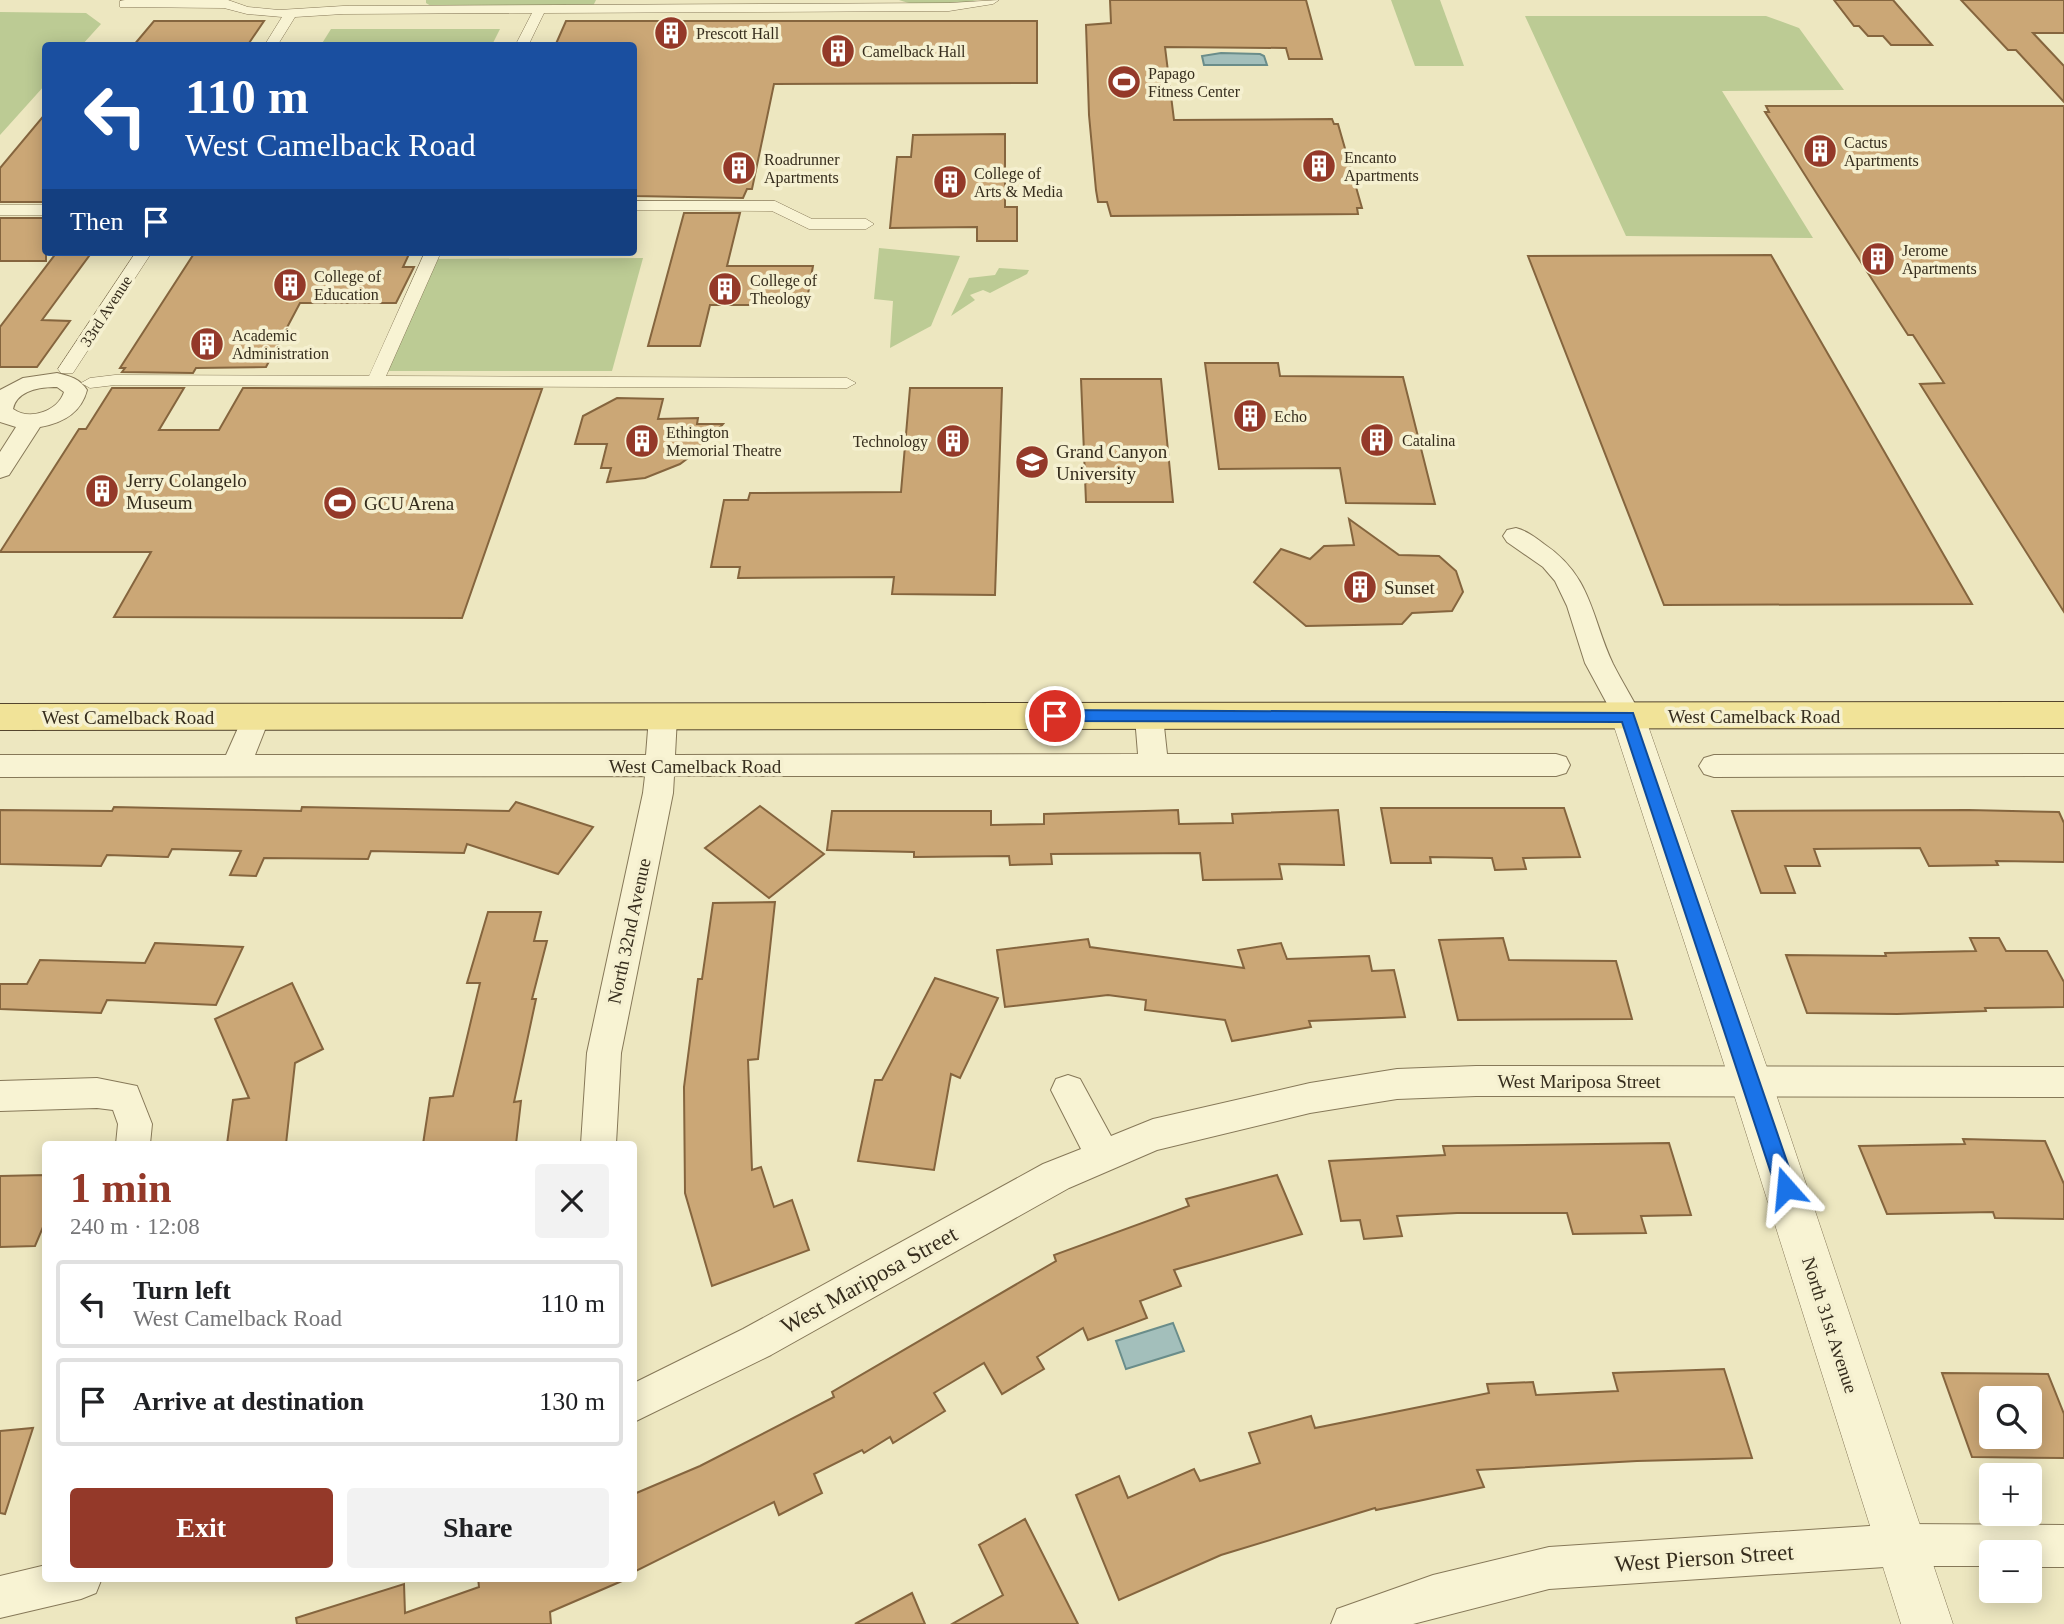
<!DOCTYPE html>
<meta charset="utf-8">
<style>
body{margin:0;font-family:Georgia,serif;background:#f2f2f2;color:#202124;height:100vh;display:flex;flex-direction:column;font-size:26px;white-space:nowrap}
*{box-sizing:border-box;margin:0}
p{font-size:23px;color:#757577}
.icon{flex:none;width:38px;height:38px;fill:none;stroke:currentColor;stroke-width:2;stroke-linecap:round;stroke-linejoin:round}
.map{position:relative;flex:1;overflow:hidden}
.side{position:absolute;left:42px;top:1141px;width:595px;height:441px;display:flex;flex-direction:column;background:#fff;border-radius:7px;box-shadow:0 4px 18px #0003}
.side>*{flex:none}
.top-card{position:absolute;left:42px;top:42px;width:595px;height:214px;border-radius:7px;box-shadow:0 4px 18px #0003;background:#1a4fa0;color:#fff;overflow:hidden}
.tools{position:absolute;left:1979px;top:1386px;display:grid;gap:14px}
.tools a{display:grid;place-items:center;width:63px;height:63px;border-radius:7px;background:#fff;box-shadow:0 4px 18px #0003;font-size:35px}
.pin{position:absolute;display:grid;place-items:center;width:60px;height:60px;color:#fff;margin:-30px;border:4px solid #fff;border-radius:50%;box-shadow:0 2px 7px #0007}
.me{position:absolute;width:77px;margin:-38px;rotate:342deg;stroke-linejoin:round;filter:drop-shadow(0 0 5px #0008)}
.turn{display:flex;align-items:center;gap:24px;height:147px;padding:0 28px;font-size:32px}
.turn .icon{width:91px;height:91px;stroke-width:2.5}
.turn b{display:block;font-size:49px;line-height:60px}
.then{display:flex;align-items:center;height:66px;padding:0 28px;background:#0003;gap:14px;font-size:26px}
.round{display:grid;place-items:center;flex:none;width:74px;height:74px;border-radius:7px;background:#f2f2f2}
.head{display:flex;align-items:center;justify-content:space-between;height:119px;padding:0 28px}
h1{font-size:42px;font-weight:700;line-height:52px;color:#943929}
.cta{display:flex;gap:14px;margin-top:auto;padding:14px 28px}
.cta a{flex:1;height:80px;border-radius:7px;background:#943929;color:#fff;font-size:28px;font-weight:700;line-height:80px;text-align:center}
.cta a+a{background:#f2f2f2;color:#202124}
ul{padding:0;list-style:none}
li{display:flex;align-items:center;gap:21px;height:88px;margin:0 14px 10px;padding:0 14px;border:4px solid #e0e0e0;border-radius:7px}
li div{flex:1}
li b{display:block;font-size:26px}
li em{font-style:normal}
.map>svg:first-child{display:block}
.green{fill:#bccb94}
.water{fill:#a3bfbb;stroke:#6a8d8a;stroke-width:2}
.building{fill:#cba776;stroke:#85653e;stroke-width:2;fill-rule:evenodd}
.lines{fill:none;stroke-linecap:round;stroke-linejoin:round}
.pedestrian-casing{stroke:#867858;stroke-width:1}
.minor-casing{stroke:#867858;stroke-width:2}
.tertiary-casing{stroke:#867858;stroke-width:1}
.primary-casing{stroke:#54452d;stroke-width:2}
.pedestrian{fill:#f8f3d3;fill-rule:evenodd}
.minor{fill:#f8f3d3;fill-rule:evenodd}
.tertiary{fill:#f8f3d3;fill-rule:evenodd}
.primary{fill:#f1e398;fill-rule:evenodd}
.route{fill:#1a73e8;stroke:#114b97;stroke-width:2}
.labels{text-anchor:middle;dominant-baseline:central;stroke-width:7;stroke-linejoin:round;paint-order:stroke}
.far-poi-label{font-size:16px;fill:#362d1d;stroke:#f5f0d0;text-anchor:start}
.far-street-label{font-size:16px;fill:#362d1d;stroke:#f5f0d0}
.poi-label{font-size:19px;fill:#362d1d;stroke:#f5f0d0;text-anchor:start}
.street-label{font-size:19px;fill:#362d1d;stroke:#f5f0d0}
.near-street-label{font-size:23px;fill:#362d1d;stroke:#f5f0d0}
</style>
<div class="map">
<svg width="2064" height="1624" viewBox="0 0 2064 1624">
<rect width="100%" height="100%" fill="#ede7c0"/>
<g class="green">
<path d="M426,0H978C953,5 923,9 899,0H596L593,6H431L426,3Z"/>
<polygon points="1391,0 1440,0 1464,66 1415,66"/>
<polygon points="0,12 86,13 101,24 82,45 46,46 45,85 0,135"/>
<polygon points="1525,16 1766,16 1799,28 1844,90 1722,91 1813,238 1626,236"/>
<polygon points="331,29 500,29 492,45 321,45"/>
<polygon points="879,248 960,256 931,326 890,348 893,301 874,299"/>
<polygon points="643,258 612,371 379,371 430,259"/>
<polygon points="999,268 1029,270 1027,274 990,293 983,290 970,295 975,300 951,316 969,278 995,275"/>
</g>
<g class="water">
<polygon points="1221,53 1260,54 1264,56 1267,65 1204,65 1202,56"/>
<polygon points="1173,1323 1184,1351 1126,1369 1116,1341"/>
</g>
<g class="building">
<polygon points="1110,0 1306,0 1322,59 1289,59 1286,48 1165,47 1174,120 1332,119 1334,124 1338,124 1362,208 1357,208 1358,214 1111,216 1107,202 1098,202 1096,190 1089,115 1086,25 1111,23"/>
<polygon points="1834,0 1893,0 1932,45 1891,45 1883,36 1868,36 1859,26 1854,26"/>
<polygon points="1961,0 2064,0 2064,33 2033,33 2064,66 2064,102 2016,50 2008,50"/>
<polygon points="154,21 264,21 247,46 133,46"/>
<polygon points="566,21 1037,21 1037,83 774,84 752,189 747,189 743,198 634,196 634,46 555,46"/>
<polygon points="1766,106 2064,106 2064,612 1920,384 1944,383 1913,335 1908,335 1817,194 1765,112 1769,112"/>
<polygon points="46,113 46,202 0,202 0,168"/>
<polygon points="1005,134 1005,207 1017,207 1017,241 977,241 977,227 890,228 897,157 911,157 913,135"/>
<polygon points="684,213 740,213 727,266 813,266 806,305 710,305 700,346 648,346"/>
<rect x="0" y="218" width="46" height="43"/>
<polygon points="57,252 92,252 42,320 70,321 37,367 0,367 0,327"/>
<polygon points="195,252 410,252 403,267 414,267 396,303 300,303 266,367 196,368 193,373 122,372 125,368 120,368"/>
<polygon points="1771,255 1972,604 1664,605 1528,256"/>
<polygon points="1205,363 1278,363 1280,376 1403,377 1435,504 1346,503 1340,468 1219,469"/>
<polygon points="1081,379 1161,379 1173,502 1086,502"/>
<polygon points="112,388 184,388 159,430 219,430 243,388 542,389 462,618 114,617 151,552 0,552 79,429 86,429"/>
<polygon points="910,388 1002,388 995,595 892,594 894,577 738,578 740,567 711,567 724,500 748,500 750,493 901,492"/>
<polygon points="617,398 663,399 658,419 698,418 697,424 723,424 704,446 680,464 645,478 607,482 611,468 601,468 607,444 575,444 583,416"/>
<polygon points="1349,519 1399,555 1439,556 1456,571 1463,592 1452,611 1412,613 1402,624 1306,626 1254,582 1281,549 1310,559 1324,546 1354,545"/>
<polygon points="516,802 593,827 558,874 467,844 464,853 371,851 368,859 264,858 256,876 230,875 241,851 172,849 168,857 107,855 101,866 0,864 0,810 112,811 114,807 301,811 302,807 509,811"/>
<polygon points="760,806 824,854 769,898 705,848"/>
<polygon points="1381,808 1564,808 1580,857 1523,858 1526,869 1495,870 1492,858 1430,857 1431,863 1391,863"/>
<polygon points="1178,810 1179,824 1233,823 1232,814 1338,810 1344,865 1279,864 1282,879 1203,880 1200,853 1051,854 1052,864 1010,865 1009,856 914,857 914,852 827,850 832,811 991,811 991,825 1044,824 1044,814"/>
<polygon points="1968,810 2059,812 2064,823 2064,862 1996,861 1998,865 1929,866 1920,848 1814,849 1820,866 1785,866 1795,893 1761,893 1732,811"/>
<polygon points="775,902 758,1059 748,1060 752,1170 761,1167 774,1207 792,1200 809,1250 712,1286 685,1193 684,1087 698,979 702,979 713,903"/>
<polygon points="488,912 541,912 534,941 547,941 532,999 536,999 514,1102 521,1101 516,1144 423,1144 430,1098 453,1096 480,983 467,983"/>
<polygon points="1503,938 1509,960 1616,961 1632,1019 1458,1020 1439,940"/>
<polygon points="1970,938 1999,938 2006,951 2047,951 2064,982 2064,1007 1985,1008 1986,1011 1897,1014 1807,1013 1786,955 1886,956 1885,953 1976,951"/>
<polygon points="1088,939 1090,947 1244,968 1238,950 1281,943 1287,959 1369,956 1372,971 1394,970 1405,1017 1309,1021 1311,1027 1232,1041 1225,1020 1145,1010 1146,1000 1108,995 1005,1007 997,950"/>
<polygon points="155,943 243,947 216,1005 107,1000 101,1013 0,1009 0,984 27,984 40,960 145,963"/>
<polygon points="935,978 998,998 960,1078 951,1074 934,1170 858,1161 875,1080 882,1080"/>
<polygon points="292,983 323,1049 295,1063 286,1144 227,1144 233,1100 249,1098 215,1019"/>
<polygon points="1963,1139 2045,1141 2064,1184 2064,1219 1995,1218 1993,1212 1887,1214 1859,1146 1965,1144"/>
<polygon points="1669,1143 1691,1215 1641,1216 1646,1233 1573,1234 1567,1213 1457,1213 1397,1216 1402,1236 1364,1239 1360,1220 1341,1221 1329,1161 1445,1155 1443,1146"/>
<polygon points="46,1175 46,1220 35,1246 0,1247 0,1176"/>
<polygon points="1277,1175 1302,1234 1174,1270 1181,1286 1140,1301 1147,1318 1088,1340 1083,1328 1037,1357 1044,1369 1002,1394 984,1363 934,1393 945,1411 893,1443 890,1437 864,1453 862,1450 814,1474 822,1493 779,1515 774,1502 634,1572 634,1494 700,1466 834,1397 832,1392 1056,1261 1054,1255 1189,1206 1186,1199"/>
<polygon points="1724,1369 1752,1458 1637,1461 1477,1470 1484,1487 1376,1510 1375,1508 1221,1555 1119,1600 1076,1495 1119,1476 1128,1498 1194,1469 1200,1481 1260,1463 1249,1433 1311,1416 1315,1428 1489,1393 1487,1384 1533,1382 1536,1395 1618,1391 1613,1373"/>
<path d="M1942,1373L2048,1374L2064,1414V1458L1972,1457ZM1992,1398H2030V1437H1992Z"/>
<polygon points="33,1428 5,1514 0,1513 0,1431"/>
<polygon points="1025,1519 1078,1624 952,1624 1003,1595 979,1545"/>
<polygon points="478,1578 629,1578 550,1612 551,1624 297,1624 296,1618 404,1584 405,1613 479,1587"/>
<polygon points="912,1593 925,1624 855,1624"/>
</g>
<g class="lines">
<g class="pedestrian-casing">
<g id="pedestrian">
<polygon points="125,0 228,0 248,7 279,10 343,6 949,3 999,0 993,4 949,11 544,13 528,46 515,46 532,13 343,14 295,17 277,46 264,46 282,17 247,14 224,8 120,7 120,1"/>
<polygon points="775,201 812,219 866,219 874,224 866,229 809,229 772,211 634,210 634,201"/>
<rect x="0" y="205" width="46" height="10"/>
<polygon points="136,252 152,252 73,373 61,373 58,369"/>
<polygon points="425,252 441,252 386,376 847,378 856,383 847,388 115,385 90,388 81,383 90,378 115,375 369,376"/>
</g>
</g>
<g class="minor-casing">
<g id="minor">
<path d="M57,373C70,376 80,379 87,390C81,413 63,423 40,427L9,475L0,478V452L16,427L0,422V390L23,378ZM57,387L64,392C58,411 30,421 13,409C17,390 40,387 57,387Z"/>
<path d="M1516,528C1527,531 1535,537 1544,544C1592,576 1591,617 1613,664C1622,682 1633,699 1642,717L1638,724L1628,727L1618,724L1585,663L1567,606L1555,581L1543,567L1507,542L1503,536L1507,530Z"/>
<polygon points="256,707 266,710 270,717 255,755 646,755 649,717 653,710 663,707 673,710 677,717 675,755 1138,754 1135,717 1139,710 1149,707 1159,710 1163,717 1167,754 1556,754 1566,757 1570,765 1566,773 1556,776 674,776 673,793 621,1053 616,1144 581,1144 587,1053 643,793 645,776 0,777 0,755 226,755 246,710"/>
<polygon points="2064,754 2064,776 1714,777 1704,774 1699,766 1704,758 1714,755"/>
<polygon points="1476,1066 2064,1067 2064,1097 1476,1096 1397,1099 1310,1113 1157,1150 1069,1188 771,1355 634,1422 634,1383 743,1329 1043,1164 1081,1149 1051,1090 1056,1079 1068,1075 1080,1079 1111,1136 1153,1119 1310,1083 1397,1069"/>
<polygon points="97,1078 137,1086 152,1124 150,1144 116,1144 118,1124 113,1110 97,1108 0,1111 0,1081"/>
<polygon points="1900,1524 2064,1525 2064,1567 2030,1567 2030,1552 1992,1552 1992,1566 1900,1566 1549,1589 1413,1624 1331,1624 1337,1609 1433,1575 1549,1547"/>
<polygon points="46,1565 46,1578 102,1578 96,1593 81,1599 0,1618 0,1576"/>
</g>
</g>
<g class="tertiary-casing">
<polygon id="tertiary" points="1628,704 1640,708 1645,717 1772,1082 1953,1624 1901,1624 1730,1082 1611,717 1616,708"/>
</g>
<g class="primary-casing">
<polygon id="primary" points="2064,702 2064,728 0,730 0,704"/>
</g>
<use href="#pedestrian" class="pedestrian"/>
<use href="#minor" class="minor"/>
<use href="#tertiary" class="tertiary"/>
<use href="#primary" class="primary"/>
</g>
<polygon class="route" points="1055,710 1633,713 1796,1188 1793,1194 1786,1197 1779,1194 1776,1188 1622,722 1055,721 1048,716"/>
<defs>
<g id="building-disc" transform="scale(1.75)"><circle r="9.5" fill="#943929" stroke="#f5f0d0"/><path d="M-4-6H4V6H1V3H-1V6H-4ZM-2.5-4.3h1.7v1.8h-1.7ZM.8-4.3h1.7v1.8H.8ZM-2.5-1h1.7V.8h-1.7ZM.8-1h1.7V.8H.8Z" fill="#fff"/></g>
<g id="stadium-disc" transform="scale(1.75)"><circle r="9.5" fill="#943929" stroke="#f5f0d0"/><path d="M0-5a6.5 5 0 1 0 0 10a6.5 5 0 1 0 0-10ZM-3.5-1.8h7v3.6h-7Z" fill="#fff"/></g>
<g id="university-disc" transform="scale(1.75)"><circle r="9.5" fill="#943929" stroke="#f5f0d0"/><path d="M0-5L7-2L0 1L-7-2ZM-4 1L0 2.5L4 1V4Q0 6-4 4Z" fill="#fff"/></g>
</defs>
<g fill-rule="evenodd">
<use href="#building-disc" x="671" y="33"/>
<use href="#building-disc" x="838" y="51"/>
<use href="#stadium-disc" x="1124" y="82"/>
<use href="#building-disc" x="1820" y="151"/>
<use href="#building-disc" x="1319" y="166"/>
<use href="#building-disc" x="739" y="168"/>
<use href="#building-disc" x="950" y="182"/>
<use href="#building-disc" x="1878" y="259"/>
<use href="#building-disc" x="290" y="285"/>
<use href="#building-disc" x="725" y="289"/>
<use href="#building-disc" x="207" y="344"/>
<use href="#building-disc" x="1250" y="416"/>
<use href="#building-disc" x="1377" y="440"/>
<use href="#building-disc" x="642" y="441"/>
<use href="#building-disc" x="953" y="441"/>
<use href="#university-disc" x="1032" y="462"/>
<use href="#building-disc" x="102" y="491"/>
<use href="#stadium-disc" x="340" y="503"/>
<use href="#building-disc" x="1360" y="587"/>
</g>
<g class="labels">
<g class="far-poi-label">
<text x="696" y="33">Prescott Hall</text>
<text x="862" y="51">Camelback Hall</text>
<text x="1148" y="73">Papago<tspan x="1148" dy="18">Fitness Center</tspan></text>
<text x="1844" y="142">Cactus<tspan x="1844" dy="18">Apartments</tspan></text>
<text x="1344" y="157">Encanto<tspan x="1344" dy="18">Apartments</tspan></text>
<text x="764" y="159">Roadrunner<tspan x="764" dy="18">Apartments</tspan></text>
<text x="974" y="173">College of<tspan x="974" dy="18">Arts &amp; Media</tspan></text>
<text x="1902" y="250">Jerome<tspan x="1902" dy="18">Apartments</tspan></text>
<text x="314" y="276">College of<tspan x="314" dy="18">Education</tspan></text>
<text x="750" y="280">College of<tspan x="750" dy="18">Theology</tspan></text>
<text x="232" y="335">Academic<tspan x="232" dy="18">Administration</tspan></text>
<text x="1274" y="416">Echo</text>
<text x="666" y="432">Ethington<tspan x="666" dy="18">Memorial Theatre</tspan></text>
<text x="1402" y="440">Catalina</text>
<text x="928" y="441" text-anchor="end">Technology</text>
</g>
<g class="far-street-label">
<text transform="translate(106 311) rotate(-57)">33rd Avenue</text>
</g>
<g class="poi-label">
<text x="1056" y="451">Grand Canyon<tspan x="1056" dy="22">University</tspan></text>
<text x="126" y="480">Jerry Colangelo<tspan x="126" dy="22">Museum</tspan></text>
<text x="364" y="503">GCU Arena</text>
<text x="1384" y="587">Sunset</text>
</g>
<g class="street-label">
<text x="1754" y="716">West Camelback Road</text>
<text x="128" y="717">West Camelback Road</text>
<text x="695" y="766">West Camelback Road</text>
<text transform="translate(629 931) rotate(-78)">North 32nd Avenue</text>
<text x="1579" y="1081">West Mariposa Street</text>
<text transform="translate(1830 1325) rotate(72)">North 31st Avenue</text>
</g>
<g class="near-street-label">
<text transform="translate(869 1280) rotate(-29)">West Mariposa Street</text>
<text transform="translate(1704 1558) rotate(-4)">West Pierson Street</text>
</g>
</g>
</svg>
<div class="tools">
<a><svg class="icon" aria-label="search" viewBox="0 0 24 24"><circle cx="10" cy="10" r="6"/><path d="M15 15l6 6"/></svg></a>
<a>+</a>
<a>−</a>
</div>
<div class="pin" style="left:1055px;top:716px;background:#d93025"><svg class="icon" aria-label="arrive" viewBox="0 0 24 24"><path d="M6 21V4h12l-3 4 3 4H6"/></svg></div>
<svg class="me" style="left:1786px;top:1188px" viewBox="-20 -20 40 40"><path d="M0-17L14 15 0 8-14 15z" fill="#1a73e8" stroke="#fff" stroke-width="4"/></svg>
<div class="top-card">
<div class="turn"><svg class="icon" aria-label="left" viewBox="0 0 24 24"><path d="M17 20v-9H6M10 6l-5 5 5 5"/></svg><div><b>110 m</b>West Camelback Road</div></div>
<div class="then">Then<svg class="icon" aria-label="arrive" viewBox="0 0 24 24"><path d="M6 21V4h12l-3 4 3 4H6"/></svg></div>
</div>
<section class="side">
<div class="head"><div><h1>1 min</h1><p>240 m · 12:08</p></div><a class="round"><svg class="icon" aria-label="close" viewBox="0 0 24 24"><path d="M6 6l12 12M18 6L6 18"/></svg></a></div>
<ul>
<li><svg class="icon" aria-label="left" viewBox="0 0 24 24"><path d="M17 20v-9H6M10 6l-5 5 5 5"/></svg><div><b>Turn left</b><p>West Camelback Road</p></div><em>110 m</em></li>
<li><svg class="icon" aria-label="arrive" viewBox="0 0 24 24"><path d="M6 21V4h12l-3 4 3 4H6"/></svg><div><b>Arrive at destination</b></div><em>130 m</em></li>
</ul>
<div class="cta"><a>Exit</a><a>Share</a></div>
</section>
</div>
